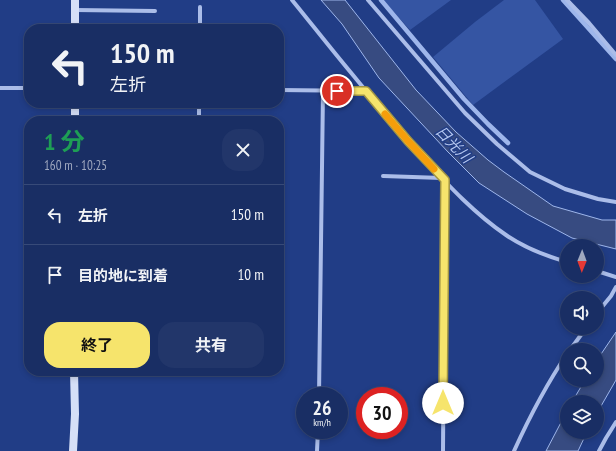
<!DOCTYPE html>
<html lang="ja">
<meta charset="utf-8">
<style>
body{margin:0;font-family:"PT Sans Narrow","Noto Sans JP",sans-serif;background:#22366a;color:#f1f3f6;height:100vh;display:flex;flex-direction:column;font-size:15px;white-space:nowrap}
*{box-sizing:border-box;margin:0}
p{font-size:13px;color:#9fa8bf}
.icon{flex:none;width:22px;height:22px;fill:none;stroke:currentColor;stroke-width:2;stroke-linecap:round;stroke-linejoin:round}
.map{position:relative;flex:1;overflow:hidden}
.sheet{position:absolute;left:24px;top:116px;width:260px;height:260px;display:flex;flex-direction:column;background:#192e64;border-radius:16px;box-shadow:0 2px 6px #0003,0 0 0 1px #374a78}
.sheet>*{flex:none}
.hud{position:absolute;left:24px;top:24px;width:260px;height:84px;border-radius:16px;box-shadow:0 2px 6px #0003,0 0 0 1px #374a78;background:#192e64;color:#f1f3f6;overflow:hidden}
.needle{width:26px;rotate:181deg}
.buttons{position:absolute;left:560px;top:239px;display:grid;gap:8px}
.buttons a{display:grid;place-items:center;width:44px;height:44px;border-radius:50%;background:#192e64;box-shadow:0 2px 6px #0003,0 0 0 1px #374a78;font-size:20px}
.speed{position:absolute;left:296px;top:387px;display:flex;gap:8px;font-size:20px;font-weight:700;text-align:center}
.speed>*{display:grid;place-content:center;width:52px;height:52px;border-radius:50%;background:#192e64;box-shadow:0 2px 6px #0003,0 0 0 1px #374a78;line-height:1}
.speed small{font-size:10px;font-weight:400}
.speed .limit{border:6px solid #d22;background:#fff;color:#111}
.pin{position:absolute;display:grid;place-items:center;width:34px;height:34px;color:#fff;margin:-17px;border:2px solid #fff;border-radius:50%;box-shadow:0 1px 4px #0007}
.me{position:absolute;width:44px;margin:-22px;rotate:0deg;stroke-linejoin:round;filter:drop-shadow(0 0 3px #0008)}
.turn{display:flex;align-items:center;gap:14px;height:84px;padding:0 20px;font-size:18px}
.turn .icon{width:52px;height:52px;stroke-width:2.5}
.turn b{display:block;font-size:28px;line-height:34px}
.round{display:grid;place-items:center;flex:none;width:42px;height:42px;border-radius:16px;background:#22366a}
.headline{display:flex;align-items:center;justify-content:space-between;height:68px;padding:0 20px}
h1{font-size:24px;font-weight:700;line-height:30px;color:#1e9e55}
.cta{display:flex;gap:8px;margin-top:auto;padding:8px 20px}
.cta a{flex:1;height:46px;border-radius:16px;background:#f6e46c;color:#111;font-size:16px;font-weight:700;line-height:46px;text-align:center}
.cta a+a{background:#22366a;color:#f1f3f6}
ul{padding:0;list-style:none}
li{display:flex;align-items:center;gap:12px;height:60px;padding:0 20px;border-top:1px solid #374a78}
li div{flex:1}
li b{display:block;font-size:15px}
li em{font-style:normal}
.map>svg:first-child{display:block}
.green{fill:#3555a3}
.water{fill:#374b81;stroke:#9eb6eb}
.lines{fill:none;stroke-linecap:round;stroke-linejoin:round}
.stream{stroke:#9eb6eb;stroke-width:4.5}
.street{stroke:#abbde9;stroke-width:4}
.secondary{stroke:#d6dff7;stroke-width:8}
.route-casing{stroke:#a09446;stroke-width:10}
.route{stroke:#f6e46c;stroke-width:7}
.slow{stroke:#f59e0b;stroke-width:7}
.labels{text-anchor:middle;dominant-baseline:central;stroke-width:3;stroke-linejoin:round;paint-order:stroke}
.water-label{font-size:15px;font-style:italic;fill:#b6c8f1;stroke:#213d86}
</style>
<div class="map">
<svg width="616" height="451" viewBox="0 0 616 451">
<rect width="100%" height="100%" fill="#213d86"/>
<g class="green">
<polygon points="383,0 451,0 410,30"/>
<polygon points="504,0 535,0 563,39 473,105 433,57 475,22"/>
</g>
<g class="water">
<polygon points="321,0 345,0 416,90 456,132 488,160 504,172 553,206 602,220 616,220 616,249 572,238 527,214 479,183 448,152 379,78 342,24"/>
<polygon points="616,332 616,380 597,413 597,402 572,402 585,380 597,380 597,360"/>
<polygon points="567,411 567,432 587,432 578,451 546,451"/>
</g>
<g class="lines">
<g class="stream">
<polyline points="381,0 464,99 488,124 508,143"/>
<polyline points="563,0 616,59"/>
</g>
<g class="street">
<path d="M292,0C314,27 335,54 357,80C379,107 401,133 424,159C449,186 475,214 506,235C525,248 546,256 567,262"/>
<polyline points="368,0 465,113 497,144 530,172 565,189 598,199 616,202"/>
<polyline points="567,0 589,23 616,55"/>
<polyline points="75,10 155,11"/>
<polyline points="200,29 200,7"/>
<polyline points="0,88 29,88"/>
<polyline points="279,90 366,91"/>
<polyline points="199,121 199,103"/>
<polyline points="383,176 442,178"/>
<polyline points="597,271 616,277"/>
<polyline points="597,313 611,296 616,287"/>
<polyline points="570,350 586,328"/>
<polyline points="319,396 323,91"/>
<polyline points="317,451 318,430"/>
<polyline points="443,451 445,181"/>
<path d="M514,451C529,418 546,385 567,354"/>
<polyline points="599,451 606,438 616,422"/>
</g>
<g class="secondary">
<polyline points="75,29 75,0"/>
<polyline points="75,121 75,103"/>
<polyline points="73,451 75,414 74,371"/>
</g>
</g>
<g class="lines">
<g class="route-casing">
<polyline id="route" points="337,91 366,91 408,141 445,180 443,403"/>
</g>
<use href="#route" class="route"/>
<polyline class="slow" points="385,114 408,141 434,169"/>
</g>
<g class="labels">
<g class="water-label">
<text transform="translate(454 144) rotate(46)">日光川</text>
</g>
</g>
</svg>
<div class="buttons">
<a><svg class="needle" viewBox="-14 -14 28 28"><path d="M0-13l5 13h-10z" fill="#e53935"/><path d="M0 13l5-13h-10z" fill="#9fa8bf"/></svg></a>
<a><svg class="icon" aria-label="sound" viewBox="0 0 24 24"><path d="M4 9h4l5-4v14l-5-4H4zM17 9q2 3 0 6"/></svg></a>
<a><svg class="icon" aria-label="search" viewBox="0 0 24 24"><circle cx="10" cy="10" r="6"/><path d="M15 15l6 6"/></svg></a>
<a><svg class="icon" aria-label="layers" viewBox="0 0 24 24"><path d="M12 4l9 5-9 5-9-5zM3 14l9 5 9-5"/></svg></a>
</div>
<div class="speed"><div>26<small>km/h</small></div><div class="limit">30</div></div>
<div class="pin" style="left:337px;top:91px;background:#d93025"><svg class="icon" aria-label="arrive" viewBox="0 0 24 24"><path d="M6 21V4h12l-3 4 3 4H6"/></svg></div>
<svg class="me" style="left:443px;top:403px" viewBox="-20 -20 40 40"><circle r="19" fill="#fff"/><path d="M0-13L10 11 0 6-10 11z" fill="#f6e46c"/></svg>
<div class="hud">
<div class="turn"><svg class="icon" aria-label="left" viewBox="0 0 24 24"><path d="M17 20v-9H6M10 6l-5 5 5 5"/></svg><div><b>150 m</b>左折</div></div>
</div>
<section class="sheet">
<div class="headline"><div><h1>1 分</h1><p>160 m · 10:25</p></div><a class="round"><svg class="icon" aria-label="close" viewBox="0 0 24 24"><path d="M6 6l12 12M18 6L6 18"/></svg></a></div>
<ul>
<li><svg class="icon" aria-label="left" viewBox="0 0 24 24"><path d="M17 20v-9H6M10 6l-5 5 5 5"/></svg><div><b>左折</b></div><em>150 m</em></li>
<li><svg class="icon" aria-label="arrive" viewBox="0 0 24 24"><path d="M6 21V4h12l-3 4 3 4H6"/></svg><div><b>目的地に到着</b></div><em>10 m</em></li>
</ul>
<div class="cta"><a>終了</a><a>共有</a></div>
</section>
</div>
